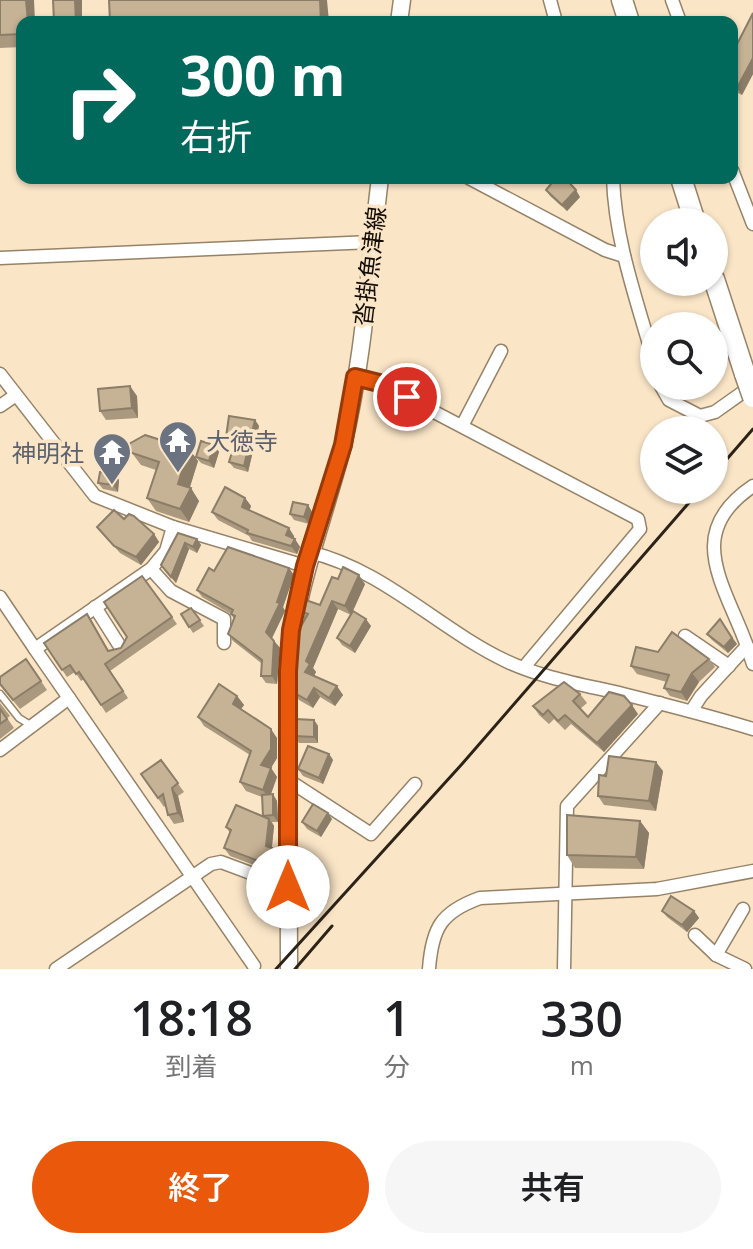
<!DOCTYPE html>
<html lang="ja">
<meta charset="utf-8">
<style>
body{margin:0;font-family:"Open Sans","Noto Sans JP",sans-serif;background:#f6f6f6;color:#202124;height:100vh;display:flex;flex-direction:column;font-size:30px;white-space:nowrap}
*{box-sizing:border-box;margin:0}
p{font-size:26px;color:#757577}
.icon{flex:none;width:44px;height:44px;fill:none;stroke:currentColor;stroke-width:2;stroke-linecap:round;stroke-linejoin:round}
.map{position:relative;height:969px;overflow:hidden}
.panel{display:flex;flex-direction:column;background:#fff;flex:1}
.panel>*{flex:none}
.guide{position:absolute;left:16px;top:16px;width:722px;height:168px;border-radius:16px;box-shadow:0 2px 6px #0004;background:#00695c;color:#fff;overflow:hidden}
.controls{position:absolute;left:640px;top:208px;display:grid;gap:16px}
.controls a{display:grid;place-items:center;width:88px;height:88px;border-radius:50%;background:#fff;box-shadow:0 2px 6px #0004;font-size:40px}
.pin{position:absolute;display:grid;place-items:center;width:68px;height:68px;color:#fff;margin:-34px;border:4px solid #fff;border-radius:50%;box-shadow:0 2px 8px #0007}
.me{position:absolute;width:88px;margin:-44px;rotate:0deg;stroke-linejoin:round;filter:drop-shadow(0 0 6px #0008)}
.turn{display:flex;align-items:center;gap:28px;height:168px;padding:0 32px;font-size:36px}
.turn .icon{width:104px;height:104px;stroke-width:2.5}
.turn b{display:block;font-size:56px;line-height:68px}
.eta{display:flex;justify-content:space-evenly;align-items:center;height:136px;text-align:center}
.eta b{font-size:48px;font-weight:600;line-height:56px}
.primary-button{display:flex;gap:16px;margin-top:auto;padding:16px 32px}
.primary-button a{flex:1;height:92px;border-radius:48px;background:#ea580c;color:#fff;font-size:32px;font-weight:600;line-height:92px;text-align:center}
.primary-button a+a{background:#f6f6f6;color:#202124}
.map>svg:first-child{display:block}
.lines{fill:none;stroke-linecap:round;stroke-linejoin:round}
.service-casing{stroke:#968367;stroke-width:9}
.minor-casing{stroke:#968367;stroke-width:15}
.secondary-casing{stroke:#968367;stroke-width:19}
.trunk-casing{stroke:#968367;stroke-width:23}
.service{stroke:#fff;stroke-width:6}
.minor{stroke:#fff;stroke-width:12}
.secondary{stroke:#fff;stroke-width:16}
.trunk{stroke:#fff;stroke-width:20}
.rail{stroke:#2c2318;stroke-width:3}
.trunk-bridge-casing{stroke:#968367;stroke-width:23;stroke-linecap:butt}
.trunk-bridge{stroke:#fff;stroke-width:20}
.wall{fill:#aa997f}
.shaded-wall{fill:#8b7d68}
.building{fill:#c6b294;stroke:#8b7d68;stroke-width:2}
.route-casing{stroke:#983908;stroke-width:20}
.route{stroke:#ea580c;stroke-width:14}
.labels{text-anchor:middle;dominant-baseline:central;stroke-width:7;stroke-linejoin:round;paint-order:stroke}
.street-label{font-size:24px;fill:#140d04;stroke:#fae5c7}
.worship-label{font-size:24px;fill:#5b616d;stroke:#fae5c7;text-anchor:start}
</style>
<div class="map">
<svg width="753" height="969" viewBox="0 0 753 969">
<rect width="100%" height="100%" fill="#fae5c7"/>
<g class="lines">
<g class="service-casing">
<polyline id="service" points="0,694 19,718 32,726"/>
</g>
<g class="minor-casing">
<g id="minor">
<polyline points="550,0 556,22"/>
<polyline points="672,0 680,22"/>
<polyline points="732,170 753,224"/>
<polyline points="469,178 605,250 624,256"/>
<path d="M613,178C615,241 637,301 654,361"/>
<polyline points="0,258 372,242"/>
<polyline points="0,374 95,496 173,527 305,566"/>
<polyline points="355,377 379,383 638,519 640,529 525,666"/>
<polyline points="661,386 669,400 700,416 715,412 753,385"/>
<polyline points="0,406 16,395"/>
<polyline points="462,426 501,351"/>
<path d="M309,552C383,569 440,630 506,661C542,678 585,685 623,694C667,705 710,716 753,729"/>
<polyline points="151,569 171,591 224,619 224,643"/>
<polyline points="0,597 35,649 151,569 166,551 173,527"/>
<polyline points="95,607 121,648"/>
<polyline points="685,636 729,666"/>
<polyline points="747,646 753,664"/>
<polyline points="69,698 254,966"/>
<path d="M692,710L701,696L747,646C724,583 683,533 753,486"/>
<polyline points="0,750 69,698 35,649"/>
<polyline points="288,780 371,834 415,784"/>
<polyline points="695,935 716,955 745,969"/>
<polyline points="716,955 743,909"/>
<polyline points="56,969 211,864 221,862 288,887"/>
<path d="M429,969C432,928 441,912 480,898L657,889L753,871"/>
<polyline points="564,969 567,806 660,703"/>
</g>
</g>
<g class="secondary-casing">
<g id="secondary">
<polyline points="399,22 402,0"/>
<path d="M289,969L288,671C295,590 323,523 343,445C364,359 369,266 380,178"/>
</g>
</g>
<g class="trunk-casing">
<g id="trunk">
<polyline points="622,0 629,22"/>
<polyline points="681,178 695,222"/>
<polyline points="714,279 745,374"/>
</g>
</g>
<use href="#service" class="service"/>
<use href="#minor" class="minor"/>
<use href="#secondary" class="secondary"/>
<use href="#trunk" class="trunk"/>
<g class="rail">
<polyline points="714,474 753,429"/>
<polyline points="276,969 462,764 700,490"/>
<polyline points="295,969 332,926"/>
</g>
<g class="trunk-bridge-casing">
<polyline id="trunk-bridge" points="745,374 753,397"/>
</g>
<use href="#trunk-bridge" class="trunk-bridge"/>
</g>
<g class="wall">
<polygon points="0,0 22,22 22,47 0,48"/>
<polygon points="753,13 753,74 742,95 732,90 732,54"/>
<polygon points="546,190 580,197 567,211 550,196"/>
<polygon points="137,396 138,418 106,420 100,411"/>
<polygon points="255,420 259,426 248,472 234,468 229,462 235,444 230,444 226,437"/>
<polygon points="214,445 219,452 214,468 201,463 196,457"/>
<polygon points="189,449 198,461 189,488 199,501 189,522 156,511 147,498 156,470 141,465 132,453"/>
<polygon points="115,474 119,480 118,492 103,489 98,483"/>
<polygon points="245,498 251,506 249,510 294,536 294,538 300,547 297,554 252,541 249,536 218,520 212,512"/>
<polygon points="308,505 312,512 309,524 294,520 290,514"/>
<polygon points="124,519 154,534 159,542 141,565 120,553 97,527"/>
<polygon points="178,533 197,539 201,545 197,553 189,549 176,583 161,565"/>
<polygon points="214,571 294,575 283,607 285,611 272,638 280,648 277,684 266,683 261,676 261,663 233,641 228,634 234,619 231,614 202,597 197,590"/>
<polygon points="142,576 177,624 110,671 128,698 106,713 84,679 81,681 75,672 67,677 44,643 87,614 109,651 121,648 127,637"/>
<polygon points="365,584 352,613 371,626 355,653 342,645 337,638 351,615 338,609 313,668 316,672 314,676 343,695 335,706 320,697 313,708 299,700 293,692 306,618 301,611 320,605"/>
<polygon points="191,608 204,626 193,633 181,614"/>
<polygon points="720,619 737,644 728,653 712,640 707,634"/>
<polygon points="26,659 47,690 20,709 0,685"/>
<polygon points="709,659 715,667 699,682 687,701 670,696 664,688 667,682 637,674 631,666"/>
<polygon points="580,694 587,703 580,709 588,717 638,714 604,752 571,724 565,730 554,719 549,724 539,715 533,706"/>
<polygon points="237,696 244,705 241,709 277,738 277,758 271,768 277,777 271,794 277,801 278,822 272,822 274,826 272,848 278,856 278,874 230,856 224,848 230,833 226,827 263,816 262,797 246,791 240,782 250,755 204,726 198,717"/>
<polygon points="0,703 10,716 7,718 14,728 0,739"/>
<polygon points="314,720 318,726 318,743 299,743 295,736"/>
<polygon points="329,754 333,760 323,784 303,776 298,769"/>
<polygon points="161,760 184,792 178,796 184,822 174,824 168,815 166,805 164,807 141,774"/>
<polygon points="663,771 656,811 604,805 598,796 606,776"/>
<polygon points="332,819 321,837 307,829 302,822"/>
<polygon points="640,821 649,833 644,869 575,868 567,855"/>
<polygon points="662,911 694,911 699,918 687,932 667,917"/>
</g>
<g class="shaded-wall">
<polygon points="26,0 34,0 35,22 28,22"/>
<polygon points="75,0 82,0 82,22 76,22"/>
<polygon points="320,0 327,0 329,22 321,22"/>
<polygon points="753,58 753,74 742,95 737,88"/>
<polygon points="576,190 580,197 567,211 562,205"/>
<polygon points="130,386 137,396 138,418 132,408"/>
<polygon points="255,420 259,426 248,472 244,466"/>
<polygon points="214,445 219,452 214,468 209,461"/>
<polygon points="189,449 198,461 187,497 178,484"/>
<polygon points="115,474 119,480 118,492 113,485"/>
<polygon points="191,488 199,501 189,522 180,509"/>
<polygon points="245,498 251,506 248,515 242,507"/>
<polygon points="308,505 312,512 309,524 304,517"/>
<polygon points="289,528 294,536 291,543 286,535"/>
<polygon points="154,534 159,542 141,565 136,557"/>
<polygon points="197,539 201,545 197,553 193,547"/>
<polygon points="295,539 300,547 297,554 291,546"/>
<polygon points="185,543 189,549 176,583 171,577"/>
<polygon points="289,568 294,575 283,607 285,611 271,640 266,632"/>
<polygon points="359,575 365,584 351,615 345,606"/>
<polygon points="332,601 338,609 313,668 316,672 311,681 305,672 306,661"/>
<polygon points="366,619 371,626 355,653 350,646"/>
<polygon points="732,638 737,644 728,653 724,647"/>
<polygon points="274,641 280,648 277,684 272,676"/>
<polygon points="692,673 699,682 687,701 681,692"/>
<polygon points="337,686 343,695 335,706 329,698"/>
<polygon points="314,688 320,697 313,708 307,700"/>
<polygon points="237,696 244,705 239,712 233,704"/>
<polygon points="632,705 638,714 604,752 597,743"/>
<polygon points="314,720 318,726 318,743 314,737"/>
<polygon points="271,729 277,738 277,758 267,774 261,765"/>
<polygon points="329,754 333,760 323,784 319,778"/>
<polygon points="656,762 663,771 656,811 649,801"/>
<polygon points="271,768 277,777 269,799 263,790"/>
<polygon points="172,788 178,796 184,822 178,813"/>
<polygon points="273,794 277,801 278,822 273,815"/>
<polygon points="328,813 332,819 321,837 317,831"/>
<polygon points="269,819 274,826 271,853 266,846"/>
<polygon points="640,821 649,833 644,869 636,857"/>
<polygon points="272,848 278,856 278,874 272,866"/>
<polygon points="694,911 699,918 687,932 682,925"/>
</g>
<g class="building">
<polygon points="0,0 26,0 28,22 22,22 22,34 0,35"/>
<polygon points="53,0 75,0 76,22 54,22"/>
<polygon points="109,0 320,0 321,22 110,22"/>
<polygon points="753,13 753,58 737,88 732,85 732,54"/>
<polygon points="556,178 565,178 576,190 562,205 546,190"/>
<polygon points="130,386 132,408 100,411 98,389"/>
<polygon points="229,416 255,420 244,466 229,462 236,439 226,437"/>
<polygon points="145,435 189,449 178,484 191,488 180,509 147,498 159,462 132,453 127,445"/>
<polygon points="201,441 214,445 209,461 196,457"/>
<polygon points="100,472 115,474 113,485 98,483"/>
<polygon points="225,487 245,498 242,507 289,528 286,535 295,539 291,546 247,533 248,530 212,512"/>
<polygon points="293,502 308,505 304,517 290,514"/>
<polygon points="114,510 124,519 129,514 134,516 154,534 136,557 114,546 97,527"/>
<polygon points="178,533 197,539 193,547 185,543 171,577 161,565"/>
<polygon points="228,547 289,568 277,602 280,603 266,632 274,641 272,676 261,676 262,660 228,634 235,616 231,614 233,610 197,590 209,568 214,571"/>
<polygon points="343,567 359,575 345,606 332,601 306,661 310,664 305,672 337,686 329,698 314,688 307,700 293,692 296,672 293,663 298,646 296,635 308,614 301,611 303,599 320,605 332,577 338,579"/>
<polygon points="142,576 172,617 105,664 123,691 101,705 79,672 76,674 70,665 62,670 44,643 87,614 108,651 121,648 127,637 104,602"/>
<polygon points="191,608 200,620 189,627 181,614"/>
<polygon points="353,611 366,619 350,646 337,638"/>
<polygon points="720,619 732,638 724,647 707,634"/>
<polygon points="672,632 709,659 692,673 681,692 664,688 669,675 631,666 636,647 658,652"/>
<polygon points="26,659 41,681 13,700 0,684 0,677"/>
<polygon points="564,682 580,694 573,701 588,717 609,692 624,696 632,705 597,743 565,715 558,721 548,710 543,715 533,706"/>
<polygon points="219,684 237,696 233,704 271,729 271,749 261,765 271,768 263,790 240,782 251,751 198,717"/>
<polygon points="0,709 7,719 0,724"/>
<polygon points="295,719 314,720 314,737 295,736"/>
<polygon points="308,746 329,754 319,778 298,769"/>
<polygon points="609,756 656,762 649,801 598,796 599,775 606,776"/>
<polygon points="161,760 178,783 172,788 178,813 168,815 163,794 158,798 141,774"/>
<polygon points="273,794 273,815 263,816 262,795"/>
<polygon points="313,804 328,813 317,831 302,822"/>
<polygon points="236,805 269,819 266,846 272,848 272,866 224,848 231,830 226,827"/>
<polygon points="567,815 640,821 636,857 567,855"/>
<polygon points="671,896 694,911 682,925 662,911"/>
</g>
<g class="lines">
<g class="route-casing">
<polyline id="route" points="288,887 288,671 291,630 305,566 343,445 355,377 379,383 407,397"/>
</g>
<use href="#route" class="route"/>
</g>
<defs>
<g id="temple-pin" transform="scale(2)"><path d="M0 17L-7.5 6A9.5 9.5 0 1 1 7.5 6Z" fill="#6b7280" stroke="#fae5c7"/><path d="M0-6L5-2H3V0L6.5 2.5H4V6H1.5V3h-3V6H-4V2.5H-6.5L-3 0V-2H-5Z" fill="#fff"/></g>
</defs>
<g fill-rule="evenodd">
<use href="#temple-pin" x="178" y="440"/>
<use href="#temple-pin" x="112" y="452"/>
</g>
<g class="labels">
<g class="street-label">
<text transform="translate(369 266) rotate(-83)">沓掛魚津線</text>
</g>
<g class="worship-label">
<text x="206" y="440">大徳寺</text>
<text x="84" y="452" text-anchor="end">神明社</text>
</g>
</g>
</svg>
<div class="controls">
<a><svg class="icon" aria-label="sound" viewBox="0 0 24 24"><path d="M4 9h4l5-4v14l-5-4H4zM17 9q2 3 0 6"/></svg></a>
<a><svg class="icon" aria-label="search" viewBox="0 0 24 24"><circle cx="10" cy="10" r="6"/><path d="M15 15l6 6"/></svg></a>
<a><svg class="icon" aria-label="layers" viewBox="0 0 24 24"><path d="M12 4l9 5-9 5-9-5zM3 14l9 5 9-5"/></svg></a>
</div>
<div class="pin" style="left:407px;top:397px;background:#d93025"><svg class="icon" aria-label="arrive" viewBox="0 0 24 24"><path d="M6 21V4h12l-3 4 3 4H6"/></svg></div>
<svg class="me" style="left:288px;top:887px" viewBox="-20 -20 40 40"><circle r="19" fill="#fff"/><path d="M0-13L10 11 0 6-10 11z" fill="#ea580c"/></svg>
<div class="guide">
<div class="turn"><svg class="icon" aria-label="right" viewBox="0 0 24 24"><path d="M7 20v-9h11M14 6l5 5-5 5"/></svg><div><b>300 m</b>右折</div></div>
</div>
</div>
<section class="panel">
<div class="eta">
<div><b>18:18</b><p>到着</p></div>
<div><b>1</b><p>分</p></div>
<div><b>330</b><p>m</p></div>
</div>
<div class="primary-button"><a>終了</a><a>共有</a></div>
</section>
